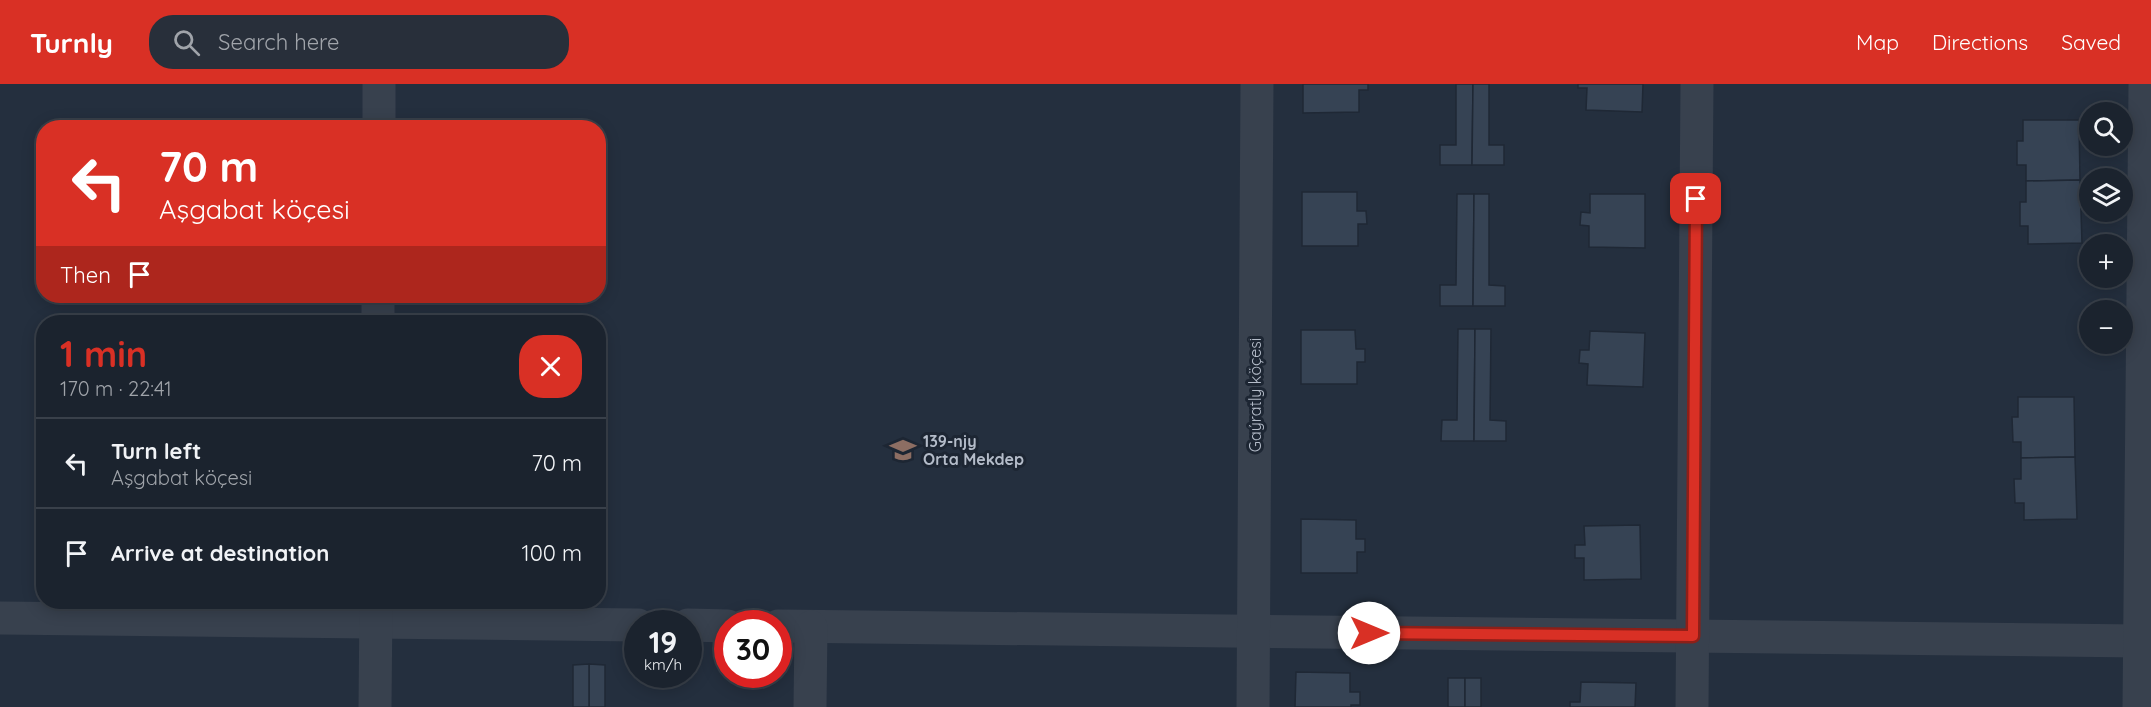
<!DOCTYPE html>
<meta charset="utf-8">
<style>
body{margin:0;font-family:Quicksand,sans-serif;background:#282f3a;color:#f1f3f6;height:100vh;display:flex;flex-direction:column;font-size:22px;white-space:nowrap}
*{box-sizing:border-box;margin:0}
p{font-size:20px;color:#a0a4aa}
.icon{flex:none;width:33px;height:33px;fill:none;stroke:currentColor;stroke-width:2;stroke-linecap:round;stroke-linejoin:round}
.map{position:relative;flex:1;overflow:hidden}
.details{position:absolute;left:36px;top:231px;width:570px;height:294px;display:flex;flex-direction:column;background:#1b232e;border-radius:24px;box-shadow:0 3px 15px #0003,0 0 0 2px #39404a}
.details>*{flex:none}
.top-card{position:absolute;left:36px;top:36px;width:570px;height:183px;border-radius:24px;box-shadow:0 3px 15px #0003,0 0 0 2px #39404a;background:#d93025;color:#fff;overflow:hidden}
.controls{position:absolute;left:2079px;top:18px;display:grid;gap:12px}
.controls a{display:grid;place-items:center;width:54px;height:54px;border-radius:50%;background:#1b232e;box-shadow:0 3px 15px #0003,0 0 0 2px #39404a;font-size:30px}
.speed{position:absolute;left:624px;top:526px;display:flex;gap:12px;font-size:30px;font-weight:700;text-align:center}
.speed>*{display:grid;place-content:center;width:78px;height:78px;border-radius:50%;background:#1b232e;box-shadow:0 3px 15px #0003,0 0 0 2px #39404a;line-height:1}
.speed small{font-size:15px;font-weight:400}
.speed .limit{border:9px solid #d22;background:#fff;color:#111}
.pin{position:absolute;display:grid;place-items:center;width:51px;height:51px;color:#fff;margin:-26px;border-radius:12px;box-shadow:0 3px 9px #0006}
.me{position:absolute;width:66px;margin:-33px;rotate:90deg;stroke-linejoin:round;filter:drop-shadow(0 0 4px #0008)}
.turn{display:flex;align-items:center;gap:21px;height:126px;padding:0 24px;font-size:27px}
.turn .icon{width:78px;height:78px;stroke-width:2.5}
.turn b{display:block;font-size:42px;line-height:51px}
.then{display:flex;align-items:center;height:57px;padding:0 24px;background:#0003;gap:12px;font-size:22px}
.round{display:grid;place-items:center;flex:none;width:63px;height:63px;border-radius:24px;background:#282f3a}
.headline{display:flex;align-items:center;justify-content:space-between;height:102px;padding:0 24px}
h1{font-size:36px;font-weight:700;line-height:45px;color:#d93025}
ul{padding:0;list-style:none}
li{display:flex;align-items:center;gap:18px;height:90px;padding:0 24px;border-top:2px solid #39404a}
li div{flex:1}
li b{display:block;font-size:22px}
li em{font-style:normal}
header{display:flex;align-items:center;gap:36px;box-sizing:border-box;height:84px;padding:0 30px;background:#d93025;color:#fff}
header strong{font-size:28px}
nav{display:flex;gap:33px;margin-inline-start:auto;font-size:21px}
.search{width:420px;height:54px;background:#282f3a;display:flex;align-items:center;gap:15px;box-sizing:border-box;padding:0 21px;border-radius:24px;color:#a0a4aa;font-size:22px}
.map>svg:first-child{display:block}
.building{fill:#364354;stroke:#1f2835;stroke-width:1.5}
.lines{fill:none;stroke-linecap:round;stroke-linejoin:round}
.minor{stroke:#38414e;stroke-width:33}
.route-casing{stroke:#8d1f18;stroke-width:15}
.route{stroke:#d93025;stroke-width:10}
.labels{text-anchor:middle;dominant-baseline:central;stroke-width:6;stroke-linejoin:round;paint-order:stroke}
.street-label{font-size:16px;fill:#b4bcc9;stroke:#1d2633}
.poi-label{font-size:16px;font-weight:bold;fill:#b4bcc9;stroke:#1d2633;text-anchor:start}
</style>
<header>
<strong>Turnly</strong>
<div class="search"><svg class="icon" aria-label="search" viewBox="0 0 24 24"><circle cx="10" cy="10" r="6"/><path d="M15 15l6 6"/></svg>Search here</div>
<nav><a>Map</a><a>Directions</a><a>Saved</a></nav>
</header>
<div class="map">
<svg width="2151" height="623" viewBox="0 0 2151 623">
<rect width="100%" height="100%" fill="#242f3e"/>
<g class="building">
<polygon points="1303,0 1368,0 1368,6 1359,6 1359,28 1303,29"/>
<polygon points="1456,0 1473,0 1472,81 1440,81 1440,61 1456,61"/>
<polygon points="1473,0 1489,0 1489,61 1504,61 1504,81 1472,81"/>
<polygon points="1578,0 1643,0 1642,28 1586,26 1587,4 1578,4"/>
<polygon points="2023,36 2079,36 2080,96 2026,97 2026,81 2017,81 2017,57 2023,57"/>
<polygon points="2080,96 2082,159 2028,160 2028,142 2020,142 2020,118 2026,118 2026,97"/>
<polygon points="1302,108 1357,108 1357,127 1366,127 1367,140 1358,140 1358,162 1302,162"/>
<polygon points="1457,110 1474,110 1473,222 1440,222 1440,201 1456,201"/>
<polygon points="1474,110 1489,110 1489,201 1505,202 1505,222 1473,222"/>
<polygon points="1590,110 1645,110 1645,164 1589,163 1589,142 1580,141 1581,128 1590,129"/>
<polygon points="1458,245 1475,245 1474,357 1441,357 1442,336 1457,336"/>
<polygon points="1475,245 1491,245 1490,336 1506,337 1506,357 1474,357"/>
<polygon points="1301,246 1355,246 1356,265 1365,265 1365,278 1357,278 1357,300 1301,300"/>
<polygon points="1590,247 1645,249 1643,303 1587,301 1588,280 1579,279 1580,266 1589,266"/>
<polygon points="2018,313 2074,313 2075,373 2021,374 2021,358 2013,358 2012,333 2018,333"/>
<polygon points="2075,373 2077,435 2024,436 2024,419 2015,419 2014,395 2021,395 2021,374"/>
<polygon points="1301,435 1356,436 1356,455 1365,455 1365,468 1357,468 1357,489 1301,489"/>
<polygon points="1640,441 1641,495 1584,496 1584,474 1575,474 1575,461 1585,461 1584,442"/>
<polygon points="589,580 605,581 605,623 589,623"/>
<polygon points="589,580 589,623 573,623 573,581"/>
<polygon points="1296,588 1350,589 1350,608 1360,608 1360,621 1351,621 1351,623 1295,623"/>
<rect x="1448" y="594" width="17" height="29"/>
<rect x="1465" y="594" width="16" height="29"/>
<polygon points="1581,598 1636,599 1635,623 1570,623 1570,618 1580,618"/>
</g>
<g class="lines">
<g class="minor">
<polyline points="379,44 379,0"/>
<polyline points="378,238 378,212"/>
<polyline points="0,534 638,541"/>
<polyline points="688,541 728,542"/>
<polyline points="778,542 2140,557"/>
<polyline points="375,623 376,518"/>
<polyline points="810,623 811,543"/>
<polyline points="1253,623 1257,0"/>
<polyline points="1692,623 1697,0"/>
<polyline points="2139,623 2145,0"/>
</g>
</g>
<g class="lines">
<g class="route-casing">
<polyline id="route" points="1369,549 1693,552 1696,115"/>
</g>
<use href="#route" class="route"/>
</g>
<defs>
<g id="school-bare" transform="scale(2.07)"><path d="M0-5L7-2L0 1L-7-2ZM-4 1L0 2.5L4 1V4Q0 6-4 4Z" fill="#8d6e63" stroke="#1d2633" stroke-width="2.5" paint-order="stroke"/></g>
</defs>
<g fill-rule="evenodd">
<use href="#school-bare" x="903" y="366"/>
</g>
<g class="labels">
<g class="street-label">
<text transform="translate(1255 311) rotate(-90)">Gaýratly köçesi</text>
</g>
<g class="poi-label">
<text x="923" y="357">139-njy<tspan x="923" dy="18">Orta Mekdep</tspan></text>
</g>
</g>
</svg>
<div class="controls">
<a><svg class="icon" aria-label="search" viewBox="0 0 24 24"><circle cx="10" cy="10" r="6"/><path d="M15 15l6 6"/></svg></a>
<a><svg class="icon" aria-label="layers" viewBox="0 0 24 24"><path d="M12 4l9 5-9 5-9-5zM3 14l9 5 9-5"/></svg></a>
<a>+</a>
<a>−</a>
</div>
<div class="speed"><div>19<small>km/h</small></div><div class="limit">30</div></div>
<div class="pin" style="left:1696px;top:115px;background:#d93025"><svg class="icon" aria-label="arrive" viewBox="0 0 24 24"><path d="M6 21V4h12l-3 4 3 4H6"/></svg></div>
<svg class="me" style="left:1369px;top:549px" viewBox="-20 -20 40 40"><circle r="19" fill="#fff"/><path d="M0-13L10 11 0 6-10 11z" fill="#d93025"/></svg>
<div class="top-card">
<div class="turn"><svg class="icon" aria-label="left" viewBox="0 0 24 24"><path d="M17 20v-9H6M10 6l-5 5 5 5"/></svg><div><b>70 m</b>Aşgabat köçesi</div></div>
<div class="then">Then<svg class="icon" aria-label="arrive" viewBox="0 0 24 24"><path d="M6 21V4h12l-3 4 3 4H6"/></svg></div>
</div>
<section class="details">
<div class="headline"><div><h1>1 min</h1><p>170 m · 22:41</p></div><a class="round" style="background:#d93025;color:#fff"><svg class="icon" aria-label="close" viewBox="0 0 24 24"><path d="M6 6l12 12M18 6L6 18"/></svg></a></div>
<ul>
<li><svg class="icon" aria-label="left" viewBox="0 0 24 24"><path d="M17 20v-9H6M10 6l-5 5 5 5"/></svg><div><b>Turn left</b><p>Aşgabat köçesi</p></div><em>70 m</em></li>
<li><svg class="icon" aria-label="arrive" viewBox="0 0 24 24"><path d="M6 21V4h12l-3 4 3 4H6"/></svg><div><b>Arrive at destination</b></div><em>100 m</em></li>
</ul>
</section>
</div>
